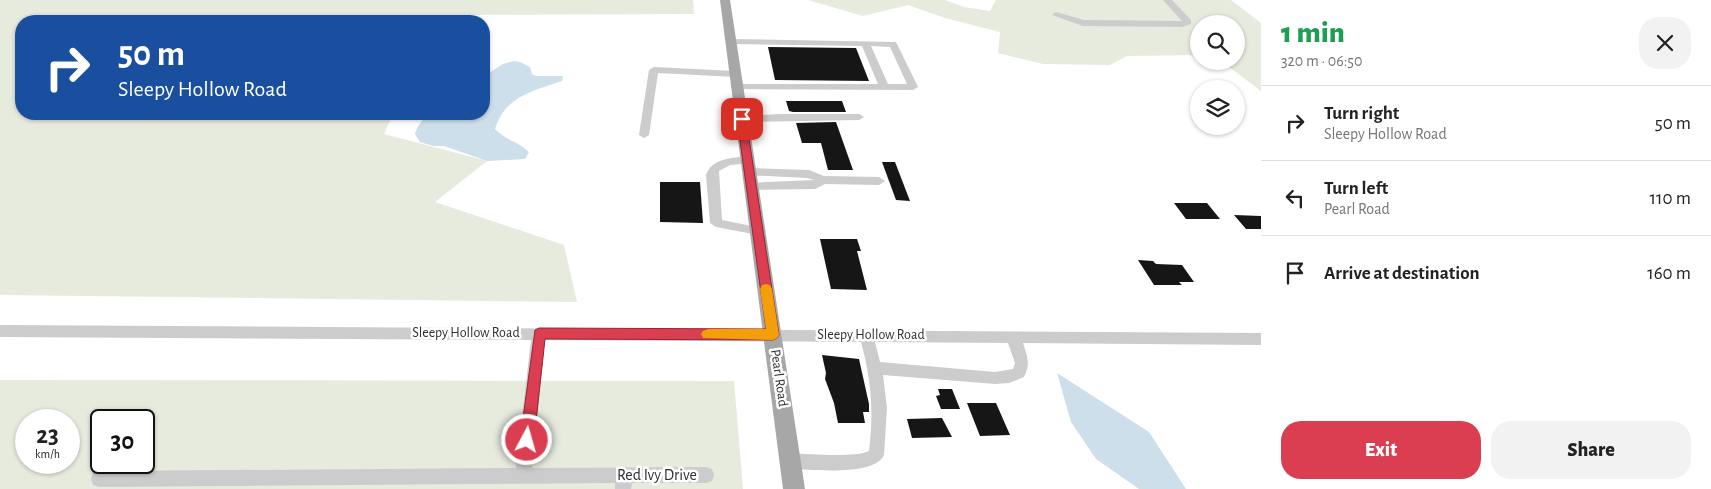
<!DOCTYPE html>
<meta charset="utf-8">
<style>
body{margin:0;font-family:"Alegreya Sans",sans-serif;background:#f2f2f2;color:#222;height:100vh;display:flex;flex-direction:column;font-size:19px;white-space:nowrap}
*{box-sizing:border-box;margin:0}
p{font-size:16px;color:#767676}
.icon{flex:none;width:28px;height:28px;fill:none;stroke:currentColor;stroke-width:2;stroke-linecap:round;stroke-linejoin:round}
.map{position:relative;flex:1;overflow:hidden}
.sheet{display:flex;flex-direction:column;background:#fff;width:450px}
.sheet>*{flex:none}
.banner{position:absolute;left:15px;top:15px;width:475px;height:105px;border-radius:20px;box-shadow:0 1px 4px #0004;background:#1a4fa0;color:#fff;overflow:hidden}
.buttons{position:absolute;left:1190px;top:15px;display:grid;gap:10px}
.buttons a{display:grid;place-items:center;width:55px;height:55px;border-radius:50%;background:#fff;box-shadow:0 1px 4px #0004;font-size:25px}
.speed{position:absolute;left:15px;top:409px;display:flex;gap:10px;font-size:25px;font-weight:700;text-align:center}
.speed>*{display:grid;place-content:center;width:65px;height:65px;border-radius:50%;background:#fff;box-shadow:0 1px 4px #0004;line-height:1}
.speed small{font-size:12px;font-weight:400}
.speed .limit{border:2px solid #111;border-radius:8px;background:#fff;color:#111}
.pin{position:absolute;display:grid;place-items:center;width:42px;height:42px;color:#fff;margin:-21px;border-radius:10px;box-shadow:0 2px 8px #0006}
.me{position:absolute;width:55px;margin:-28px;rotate:6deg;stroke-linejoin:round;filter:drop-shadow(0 0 4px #0008)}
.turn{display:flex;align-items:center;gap:18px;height:105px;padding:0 20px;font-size:22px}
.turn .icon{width:65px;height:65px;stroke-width:2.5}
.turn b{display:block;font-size:35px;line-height:42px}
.round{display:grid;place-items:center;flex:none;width:52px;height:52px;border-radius:20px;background:#f2f2f2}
.overview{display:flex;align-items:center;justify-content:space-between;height:85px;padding:0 20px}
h1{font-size:30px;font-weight:800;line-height:38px;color:#1e9e55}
.action{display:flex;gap:10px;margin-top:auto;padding:10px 20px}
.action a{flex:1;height:58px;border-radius:20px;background:#da3e50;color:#fff;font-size:20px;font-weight:800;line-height:58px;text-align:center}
.action a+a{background:#f2f2f2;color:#222}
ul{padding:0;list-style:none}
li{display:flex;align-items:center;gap:15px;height:75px;padding:0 20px;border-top:1px solid #e0e0e0}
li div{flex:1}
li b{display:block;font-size:19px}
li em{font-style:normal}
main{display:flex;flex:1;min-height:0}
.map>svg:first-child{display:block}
.green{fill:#e6ebde;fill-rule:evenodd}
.water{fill:#ccdfea}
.building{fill:#161616}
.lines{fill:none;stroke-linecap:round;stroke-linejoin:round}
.minor{fill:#ccc;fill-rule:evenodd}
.major{fill:#a7a7a7;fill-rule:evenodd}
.route{fill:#da3e50;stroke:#8e2834}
.slow{fill:#f59e0b}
.labels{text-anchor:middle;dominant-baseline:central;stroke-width:5;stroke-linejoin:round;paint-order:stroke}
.street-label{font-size:14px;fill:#2f2f2f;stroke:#fff}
.near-street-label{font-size:16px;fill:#2f2f2f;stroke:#fff}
</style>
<main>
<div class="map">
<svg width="1261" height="489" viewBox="0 0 1261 489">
<rect width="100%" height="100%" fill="#fff"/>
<g class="green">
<polygon points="0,0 693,0 694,14 440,15 437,21 21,21 21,114 393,114 384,134 487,161 435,202 564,245 577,302 0,295"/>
<polygon points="799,0 945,0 964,7 990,11 996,0 1231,0 1261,23 1261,91 1221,61 1236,61 1236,24 1199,24 1199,55 1127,56 1110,65 1043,64 998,53 1000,32 945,18 908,5 863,16 808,0"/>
<path d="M0,380L734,381L743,489H0ZM26,420H69V462H26ZM101,420H144V462H101Z"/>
</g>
<g class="water">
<path d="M514,61L520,62L530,67L532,74L536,76H563L562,81C533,91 505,96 495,129C507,141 517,141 529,152L525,159L487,161L444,146H433L420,142L415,134C417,126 424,116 432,114C443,111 472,114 484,114V76L503,64Z"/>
<polygon points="1057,373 1149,432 1186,489 1139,489 1096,459 1071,422"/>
</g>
<g class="building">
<polygon points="768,47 856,48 869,81 775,80"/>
<polygon points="786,101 842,101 846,112 793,112 789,111"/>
<polygon points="836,122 853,170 828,170 821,143 802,143 796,123"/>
<polygon points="882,162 895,162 910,201 896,200"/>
<polygon points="660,182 700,182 703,223 660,222"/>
<polygon points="1174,203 1207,203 1220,219 1186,219"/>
<polygon points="1234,215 1261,216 1261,229 1246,229"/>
<polygon points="820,239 857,239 861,251 857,251 867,290 831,289"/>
<polygon points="1138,260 1153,261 1156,264 1182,265 1194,282 1179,282 1182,285 1154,285"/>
<polygon points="822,355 859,359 869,404 869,412 863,412 865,423 838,423 834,403 825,379 826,373"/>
<polygon points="938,389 952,389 960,409 941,409 936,396 940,395"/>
<polygon points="967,403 996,403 1010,435 980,436"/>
<polygon points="942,418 952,437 912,438 907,419"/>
</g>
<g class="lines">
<g class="minor">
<polygon points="1163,0 1172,0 1191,20 1191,24 1182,27 1083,26 1052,15 1056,12 1084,20 1182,21"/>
<path d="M731,39L896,42L918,87L913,90L734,89L732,87L737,84H878L862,46L728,44V40ZM871,46L890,47L907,84H888Z"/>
<polygon points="654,67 735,71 740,74 735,77 658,73 649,135 644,138 639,135 649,70"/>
<polygon points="779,114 859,114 864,117 859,120 742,122 737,119 742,116"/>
<path d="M748,156L754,160L752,163L730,165L719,171L722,220L762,228L764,231L762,234L758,235L716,227L710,223L706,175C712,158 732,158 748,156Z"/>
<polygon points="749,168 809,170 824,176 879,177 885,181 879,185 825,184 815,189 751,190 745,186 747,183 814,180 807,178 745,175 743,172"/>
<path d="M0,325L1261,333V345L1023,343C1027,356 1031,364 1024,377L1009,383L995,384L883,375L887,408L884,455C874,477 811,469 790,469L784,466L782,461L784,456L790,453C808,454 854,458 869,451C874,413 871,378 861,342L545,340L532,468L706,467L712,469L714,475L712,481L706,483H632L631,489H615V483L99,487L93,485L91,479L93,473L99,471L516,468L531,340L0,337ZM875,342L1008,343L1015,363L1013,369L995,372L880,362Z"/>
</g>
<polygon class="major" points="720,0 730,0 805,489 783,489"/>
</g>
<polygon class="route" points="742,116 746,119 779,335 777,338 773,340 545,339 534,440 532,445 527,447 522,445 520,440 535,330 539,328 766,329 737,119"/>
<polygon class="slow" points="766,284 770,285 772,289 779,335 777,338 773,340 703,338 701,334 703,331 708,329 766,329 760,289 762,285"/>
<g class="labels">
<g class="street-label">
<text x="466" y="333">Sleepy Hollow Road</text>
<text x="871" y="335">Sleepy Hollow Road</text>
<text transform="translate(779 378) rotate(82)">Pearl Road</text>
</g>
<g class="near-street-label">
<text x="657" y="475">Red Ivy Drive</text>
</g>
</g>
</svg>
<div class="buttons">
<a><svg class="icon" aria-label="search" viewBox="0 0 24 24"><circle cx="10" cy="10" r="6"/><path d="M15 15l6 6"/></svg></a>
<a><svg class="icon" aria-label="layers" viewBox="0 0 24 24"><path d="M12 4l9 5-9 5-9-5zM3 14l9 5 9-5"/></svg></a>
</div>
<div class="speed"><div>23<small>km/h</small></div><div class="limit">30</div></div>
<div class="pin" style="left:742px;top:119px;background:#d93025"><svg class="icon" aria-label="arrive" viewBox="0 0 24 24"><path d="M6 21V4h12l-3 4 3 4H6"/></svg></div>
<svg class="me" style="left:527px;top:440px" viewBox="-20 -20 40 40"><circle r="17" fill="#da3e50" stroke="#fff" stroke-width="3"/><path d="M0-11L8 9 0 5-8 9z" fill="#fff"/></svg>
<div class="banner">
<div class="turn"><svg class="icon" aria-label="right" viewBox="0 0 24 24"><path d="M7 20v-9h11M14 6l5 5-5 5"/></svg><div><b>50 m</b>Sleepy Hollow Road</div></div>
</div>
</div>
<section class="sheet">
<div class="overview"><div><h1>1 min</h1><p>320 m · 06:50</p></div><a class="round"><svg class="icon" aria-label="close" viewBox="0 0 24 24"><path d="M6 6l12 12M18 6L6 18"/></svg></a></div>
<ul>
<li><svg class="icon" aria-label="right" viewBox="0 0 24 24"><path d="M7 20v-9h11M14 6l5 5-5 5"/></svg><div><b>Turn right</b><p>Sleepy Hollow Road</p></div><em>50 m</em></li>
<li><svg class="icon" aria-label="left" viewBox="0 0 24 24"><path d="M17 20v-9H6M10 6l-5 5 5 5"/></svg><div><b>Turn left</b><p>Pearl Road</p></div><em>110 m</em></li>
<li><svg class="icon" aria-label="arrive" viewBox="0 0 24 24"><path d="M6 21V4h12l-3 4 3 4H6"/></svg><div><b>Arrive at destination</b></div><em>160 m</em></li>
</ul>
<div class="action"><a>Exit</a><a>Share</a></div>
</section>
</main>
